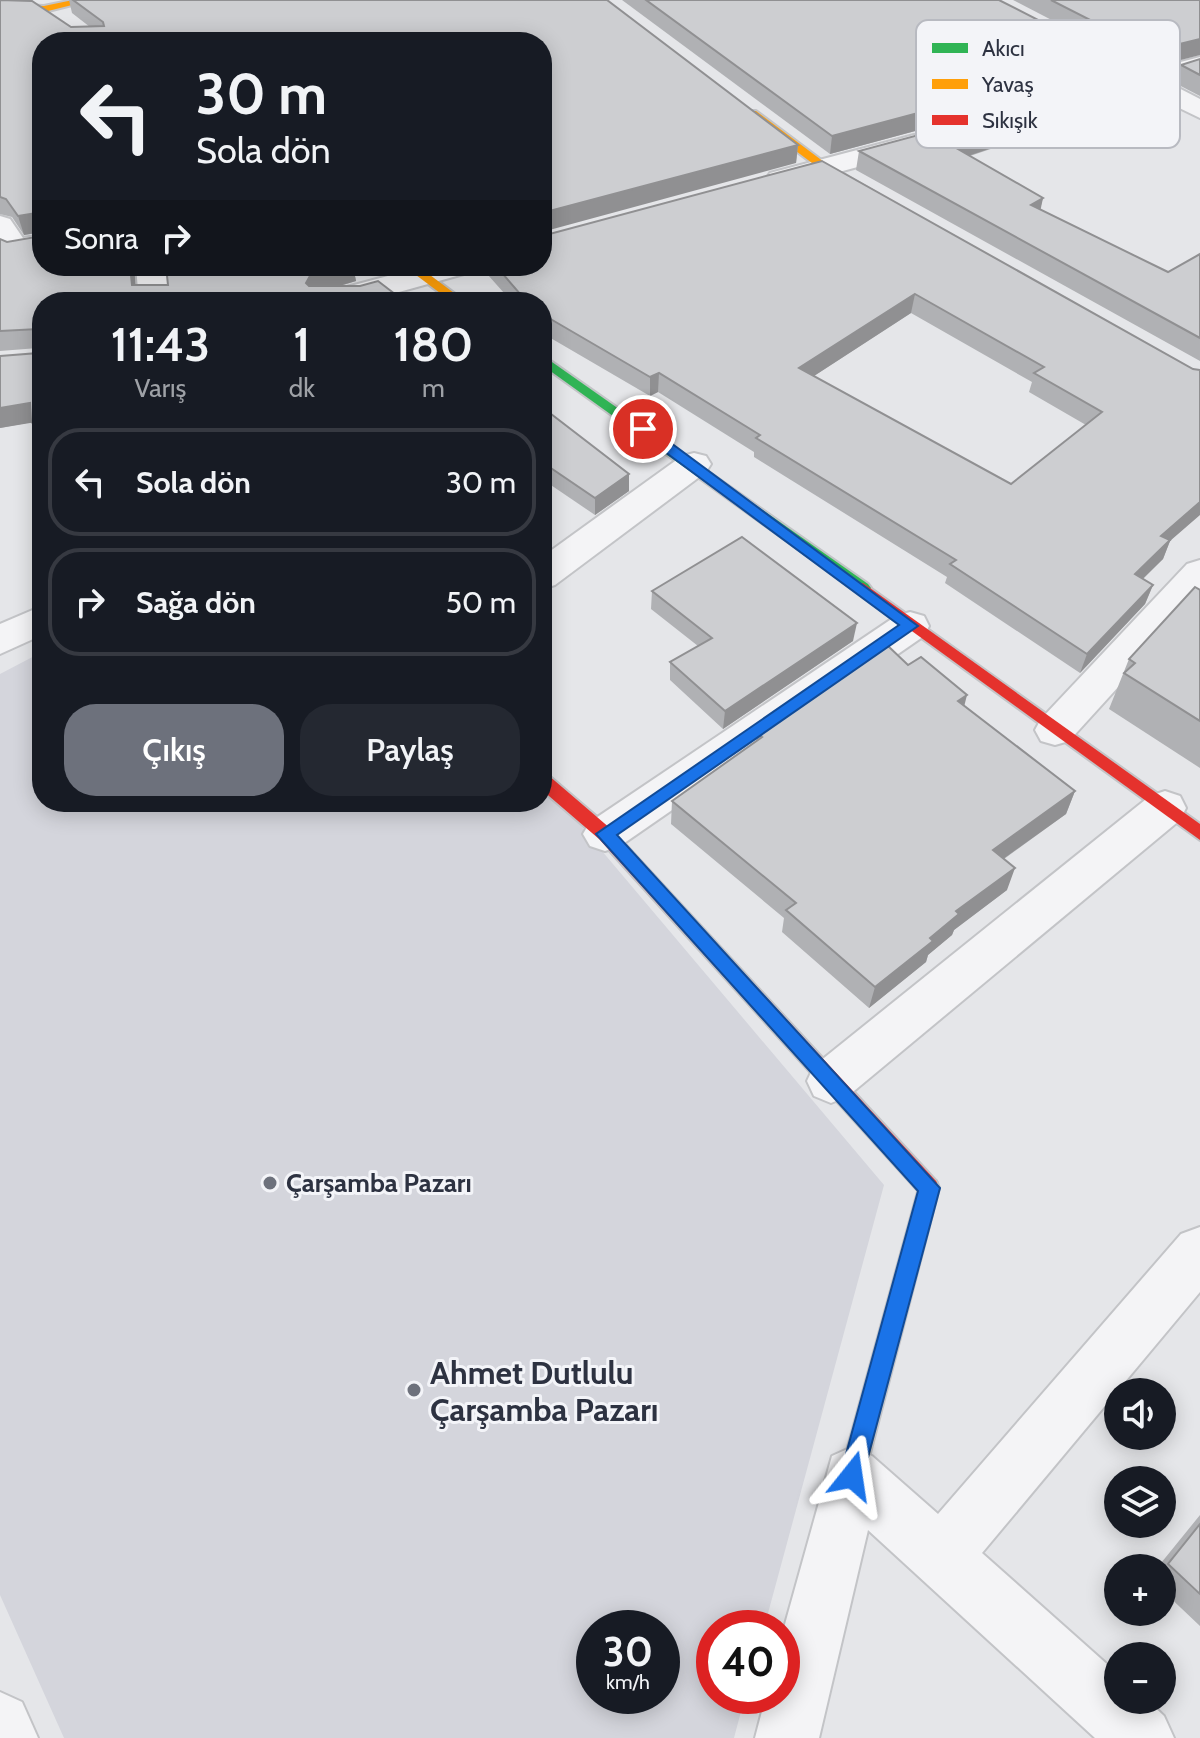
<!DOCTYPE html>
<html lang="tr">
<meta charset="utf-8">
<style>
body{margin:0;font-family:Cabin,sans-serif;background:#242831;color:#f1f3f6;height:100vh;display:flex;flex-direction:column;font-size:30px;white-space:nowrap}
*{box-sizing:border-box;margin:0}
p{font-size:26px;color:#9ea1a6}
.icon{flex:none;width:44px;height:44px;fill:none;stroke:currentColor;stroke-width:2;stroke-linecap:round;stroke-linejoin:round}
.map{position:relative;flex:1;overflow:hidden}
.drawer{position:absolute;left:32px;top:292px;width:520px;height:520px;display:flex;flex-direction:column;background:#171b24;border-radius:32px;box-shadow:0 4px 20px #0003}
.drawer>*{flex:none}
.banner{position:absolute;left:32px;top:32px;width:520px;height:244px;border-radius:32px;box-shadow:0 4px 20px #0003;background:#171b24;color:#f1f3f6;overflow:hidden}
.tools{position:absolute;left:1104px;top:1378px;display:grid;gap:16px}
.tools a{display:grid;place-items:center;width:72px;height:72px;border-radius:50%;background:#171b24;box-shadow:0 4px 20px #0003;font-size:40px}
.speed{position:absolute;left:576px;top:1610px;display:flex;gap:16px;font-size:40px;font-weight:700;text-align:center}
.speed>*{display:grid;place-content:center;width:104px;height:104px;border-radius:50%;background:#171b24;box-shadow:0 4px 20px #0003;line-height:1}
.speed small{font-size:20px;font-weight:400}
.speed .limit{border:12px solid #d22;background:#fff;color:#111}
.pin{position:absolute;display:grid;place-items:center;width:68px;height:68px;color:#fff;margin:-34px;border:4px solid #fff;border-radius:50%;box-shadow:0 2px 8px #0007}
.me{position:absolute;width:88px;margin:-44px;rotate:15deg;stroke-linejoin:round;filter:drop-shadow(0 0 6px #0008)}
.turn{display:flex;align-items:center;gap:28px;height:168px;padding:0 32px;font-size:36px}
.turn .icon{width:104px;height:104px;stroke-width:2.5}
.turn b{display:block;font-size:56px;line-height:68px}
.then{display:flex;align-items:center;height:76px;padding:0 32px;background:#0003;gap:16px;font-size:30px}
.eta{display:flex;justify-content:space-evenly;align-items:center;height:136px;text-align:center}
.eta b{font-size:48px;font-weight:600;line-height:56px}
.button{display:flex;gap:16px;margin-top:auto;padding:16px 32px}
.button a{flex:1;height:92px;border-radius:32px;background:#6d717c;color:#fff;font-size:32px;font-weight:600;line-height:92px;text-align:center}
.button a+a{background:#242831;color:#f1f3f6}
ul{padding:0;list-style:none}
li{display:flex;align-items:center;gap:24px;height:108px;margin:0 16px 12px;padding:0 16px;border:4px solid #363941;border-radius:32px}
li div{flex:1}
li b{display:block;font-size:30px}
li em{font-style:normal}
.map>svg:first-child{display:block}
.built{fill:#d4d5dc;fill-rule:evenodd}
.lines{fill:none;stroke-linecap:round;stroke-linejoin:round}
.street-casing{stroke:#c3c4c7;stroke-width:4}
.fast-casing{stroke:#c3c4c7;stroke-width:4}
.slow-casing{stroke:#c3c4c7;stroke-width:4}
.jam-casing{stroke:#c3c4c7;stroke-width:4}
.street{fill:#f4f4f6;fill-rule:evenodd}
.fast{fill:#30b455;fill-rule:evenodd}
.slow{fill:#ff9f0a;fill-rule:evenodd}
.jam{fill:#e5322d;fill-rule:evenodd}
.wall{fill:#b0b1b4;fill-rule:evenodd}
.shaded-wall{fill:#909092}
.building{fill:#cdced1;stroke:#909092;stroke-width:2;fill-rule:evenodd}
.route{fill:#1a73e8;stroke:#114b97;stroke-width:2}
.poi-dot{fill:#6d717c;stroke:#f3f4f8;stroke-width:3}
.labels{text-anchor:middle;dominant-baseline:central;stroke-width:6;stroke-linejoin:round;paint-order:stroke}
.poi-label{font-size:26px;font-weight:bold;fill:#2d3241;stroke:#f3f4f8;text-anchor:start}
.near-poi-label{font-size:32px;font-weight:bold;fill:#2d3241;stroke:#f3f4f8;text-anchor:start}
.key{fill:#f3f4f8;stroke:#b8bac1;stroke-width:2}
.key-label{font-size:22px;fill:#2d3241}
</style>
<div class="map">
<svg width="1200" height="1738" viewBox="0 0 1200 1738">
<rect width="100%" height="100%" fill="#e5e6e9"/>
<path class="built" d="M42,652V802H542V780L884,1185L764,1628H714V1696H745L734,1738H64L0,1595V674ZM594,1628H662V1696H594Z"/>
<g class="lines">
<g class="street-casing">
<g id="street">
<polygon points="1200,57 1200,73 1167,82 1200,99 1200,118 1140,89 1096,101 1087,99 1083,93 1087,87 1121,78 1118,74 1122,68 1131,66 1146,71"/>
<polygon points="914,135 924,137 928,143 924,149 780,188 770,185 766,179 770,173"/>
<polygon points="0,216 10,219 23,238 42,235 42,253 14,258 3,255 0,251"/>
<polygon points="136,266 166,266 171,302 139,302"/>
<polygon points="425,266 475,266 471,272 363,302 312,302 317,295"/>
<polygon points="694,453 706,456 711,464 706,472 555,585 542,589 542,557 682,456"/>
<polygon points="1200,560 1200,597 1069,741 1055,745 1041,741 1035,730 1041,719 1187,564"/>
<polygon points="42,606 42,635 0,654 0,624"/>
<polygon points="910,612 924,616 929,626 924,636 620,846 605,851 590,846 583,834 590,822 896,616"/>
<polygon points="1165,791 1180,796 1186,808 1180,820 848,1096 831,1103 814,1096 807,1081 814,1066 1150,796"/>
<polygon points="1200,1227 1200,1292 982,1553 1118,1674 1118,1700 1147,1700 1164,1716 1174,1738 1095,1738 868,1530 819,1738 755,1738 766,1696 782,1696 782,1635 832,1456 852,1447 872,1456 938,1514 1181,1234"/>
<polygon points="0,1692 22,1702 38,1738 0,1738"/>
</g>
</g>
<g class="fast-casing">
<polygon id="fast" points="542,355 868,584 871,588 868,592 858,592 542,365"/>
</g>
<g class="slow-casing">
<g id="slow">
<polygon points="73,0 92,0 44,12 0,10 0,4 44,6"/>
<polygon points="748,111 756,111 828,165 876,193 866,196 820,169 748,115"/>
<polygon points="404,266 418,266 466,302 452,302"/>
<polygon points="929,1178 936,1181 939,1188 864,1476 860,1484 852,1488 844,1484 840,1476 919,1188 922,1181"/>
</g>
</g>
<g class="jam-casing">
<g id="jam">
<polygon points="863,583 1200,824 1200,840 858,592 855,588 858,584"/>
<polygon points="542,773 548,775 611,829 936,1181 939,1188 936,1195 929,1198 922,1195 599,839 542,790"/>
</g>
</g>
<use href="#street" class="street"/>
<use href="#fast" class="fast"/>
<use href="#slow" class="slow"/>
<use href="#jam" class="jam"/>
</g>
<g class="wall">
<polygon points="0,0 71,27 90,27 72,13 69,0 607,0 798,145 796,163 42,42 134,266 135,285 168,285 354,271 356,281 340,286 404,301 42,302 42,447 32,422 0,428 38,353 38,348 0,351 0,239 7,242 36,237 37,233 24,235 12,217 0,214"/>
<polygon points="622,0 999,0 1116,60 1111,78 830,154"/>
<polygon points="1013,0 1200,0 1146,69"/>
<polygon points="1200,59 1200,96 1175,83 1181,65"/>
<polygon points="1153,78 1147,96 970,156 1043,198 1040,209 1168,272 1200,254 1200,361 856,170 859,151"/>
<path d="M822,161L1193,369L1170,541L1163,559L1143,579L1153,585L1145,604L1080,673L945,583L947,577L754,457V452L658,392L650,396L542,333V302H512L480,266H542ZM911,313L1032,382L1029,392L1086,425L1011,484L814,376Z"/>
<polygon points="542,407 629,491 595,515 542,479"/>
<polygon points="1200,590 1200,768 1109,709 1129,659"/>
<polygon points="652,591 853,641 723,729 670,680 670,662 698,646 651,609"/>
<polygon points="908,665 1075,791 1066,814 1004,859 1007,890 954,930 952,935 928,955 926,962 869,1008 782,932 784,918 671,824 672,801 756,741 757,734"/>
<polygon points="1200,1515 1200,1626 1162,1590 1162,1568 1157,1568"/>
</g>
<g class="shaded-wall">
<polygon points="1200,39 1200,55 1146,69 1151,51"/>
<polygon points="1116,60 1111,78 830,154 832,136"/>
<polygon points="1153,78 1147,96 947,163 951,145"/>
<polygon points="798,145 796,163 542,232 542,213"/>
<polygon points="1043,198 1039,217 1031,205"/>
<polygon points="36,213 42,232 24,235 18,216"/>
<polygon points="130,266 134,266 137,302 132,285"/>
<polygon points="341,266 369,266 354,271 356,281 315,293 306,283 311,274"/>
<polygon points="915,294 911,313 797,387 799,368"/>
<polygon points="659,373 658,392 650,396 650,377"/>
<polygon points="30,403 36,422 0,428 0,408"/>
<polygon points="629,474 629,491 595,515 595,498"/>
<polygon points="1200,502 1200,515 1170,541 1163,559 1128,593 1135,574 1161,536"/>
<polygon points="1153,585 1145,604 1080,673 1087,654"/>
<polygon points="857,623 853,641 723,729 725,711"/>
<polygon points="967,695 961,719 958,701"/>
<polygon points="1075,791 1066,814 985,872 993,850"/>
<polygon points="1015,868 1007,890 954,930 952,935 928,955 926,962 869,1008 875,987 930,938 956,911"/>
</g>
<g class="building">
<polygon points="0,0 32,1 71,27 104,26 103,22 73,0 607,0 798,145 542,213 542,42 42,42 42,266 130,266 132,285 168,285 166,266 341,266 311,274 306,283 309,286 360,286 378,281 404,301 42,302 42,442 31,420 30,403 0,408 0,356 38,353 38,329 0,331 0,239 7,242 36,237 39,216 36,213 18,216 6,199 0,197"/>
<polygon points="646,0 999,0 1116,60 832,136"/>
<polygon points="1051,0 1200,0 1200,39 1151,51"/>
<polygon points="1200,59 1200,75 1181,65"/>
<polygon points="1145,74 1153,78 951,145 1043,198 1031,205 1168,272 1200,254 1200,338 859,151"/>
<path d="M822,161L1193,369L1200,370V502L1161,536L1170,540L1135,574L1153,585L1087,654L950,564L956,560L756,438L760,435L659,373L650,377L542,314V302H527L496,266H542V236ZM915,294L1044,367L1034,373L1102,412L1011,484L799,368Z"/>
<polygon points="542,407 629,474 595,498 542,462"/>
<polygon points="742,537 857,623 725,711 670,662 712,638 652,591"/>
<polygon points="1195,587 1200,590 1200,721 1124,673 1135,663 1129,659"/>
<polygon points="887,645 908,665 921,657 967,695 958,701 1075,791 993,850 1015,868 956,911 959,914 930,938 933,941 875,987 786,910 796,903 672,801 762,737 757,734"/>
<polygon points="1200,1524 1200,1594 1168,1564"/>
</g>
<polygon class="route" points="638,426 648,426 918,626 617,835 940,1188 863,1476 860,1484 852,1487 843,1484 840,1476 918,1191 596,834 899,625 638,432"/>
<g class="poi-dot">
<circle cx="270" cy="1183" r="8"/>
<circle cx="414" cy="1390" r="8"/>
</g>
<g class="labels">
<g class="poi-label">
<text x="286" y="1183">Çarşamba Pazarı</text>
</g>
<g class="near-poi-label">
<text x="430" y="1372">Ahmet Dutlulu<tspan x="430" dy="37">Çarşamba Pazarı</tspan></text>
</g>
</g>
<rect x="916" y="20" width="264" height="128" rx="12" class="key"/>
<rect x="932" y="43" width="36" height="10" fill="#30b455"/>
<rect x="932" y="79" width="36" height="10" fill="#ff9f0a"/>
<rect x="932" y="115" width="36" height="10" fill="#e5322d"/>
<g class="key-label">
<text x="982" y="56">Akıcı</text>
<text x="982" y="92">Yavaş</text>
<text x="982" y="128">Sıkışık</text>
</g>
</svg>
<div class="tools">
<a><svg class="icon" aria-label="sound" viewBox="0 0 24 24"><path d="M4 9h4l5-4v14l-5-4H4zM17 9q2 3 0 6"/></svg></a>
<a><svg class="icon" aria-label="layers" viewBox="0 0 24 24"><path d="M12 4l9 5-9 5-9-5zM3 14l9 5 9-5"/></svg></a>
<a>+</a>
<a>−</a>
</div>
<div class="speed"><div>30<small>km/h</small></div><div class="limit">40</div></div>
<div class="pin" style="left:643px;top:429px;background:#d93025"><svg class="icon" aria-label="arrive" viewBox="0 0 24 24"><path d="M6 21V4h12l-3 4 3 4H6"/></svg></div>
<svg class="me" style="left:852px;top:1476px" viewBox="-20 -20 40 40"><path d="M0-17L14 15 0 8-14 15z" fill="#1a73e8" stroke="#fff" stroke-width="4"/></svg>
<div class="banner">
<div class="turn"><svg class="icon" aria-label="left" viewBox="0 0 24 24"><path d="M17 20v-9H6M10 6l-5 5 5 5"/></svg><div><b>30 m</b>Sola dön</div></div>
<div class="then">Sonra<svg class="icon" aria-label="right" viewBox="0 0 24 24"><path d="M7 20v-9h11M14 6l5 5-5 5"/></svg></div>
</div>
<section class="drawer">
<div class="eta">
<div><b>11:43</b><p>Varış</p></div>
<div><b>1</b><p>dk</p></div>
<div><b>180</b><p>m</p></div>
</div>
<ul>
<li><svg class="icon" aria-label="left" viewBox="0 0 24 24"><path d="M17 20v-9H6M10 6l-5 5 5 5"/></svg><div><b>Sola dön</b></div><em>30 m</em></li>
<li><svg class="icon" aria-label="right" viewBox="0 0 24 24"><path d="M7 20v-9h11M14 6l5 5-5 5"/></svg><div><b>Sağa dön</b></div><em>50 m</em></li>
</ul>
<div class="button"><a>Çıkış</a><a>Paylaş</a></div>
</section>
</div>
